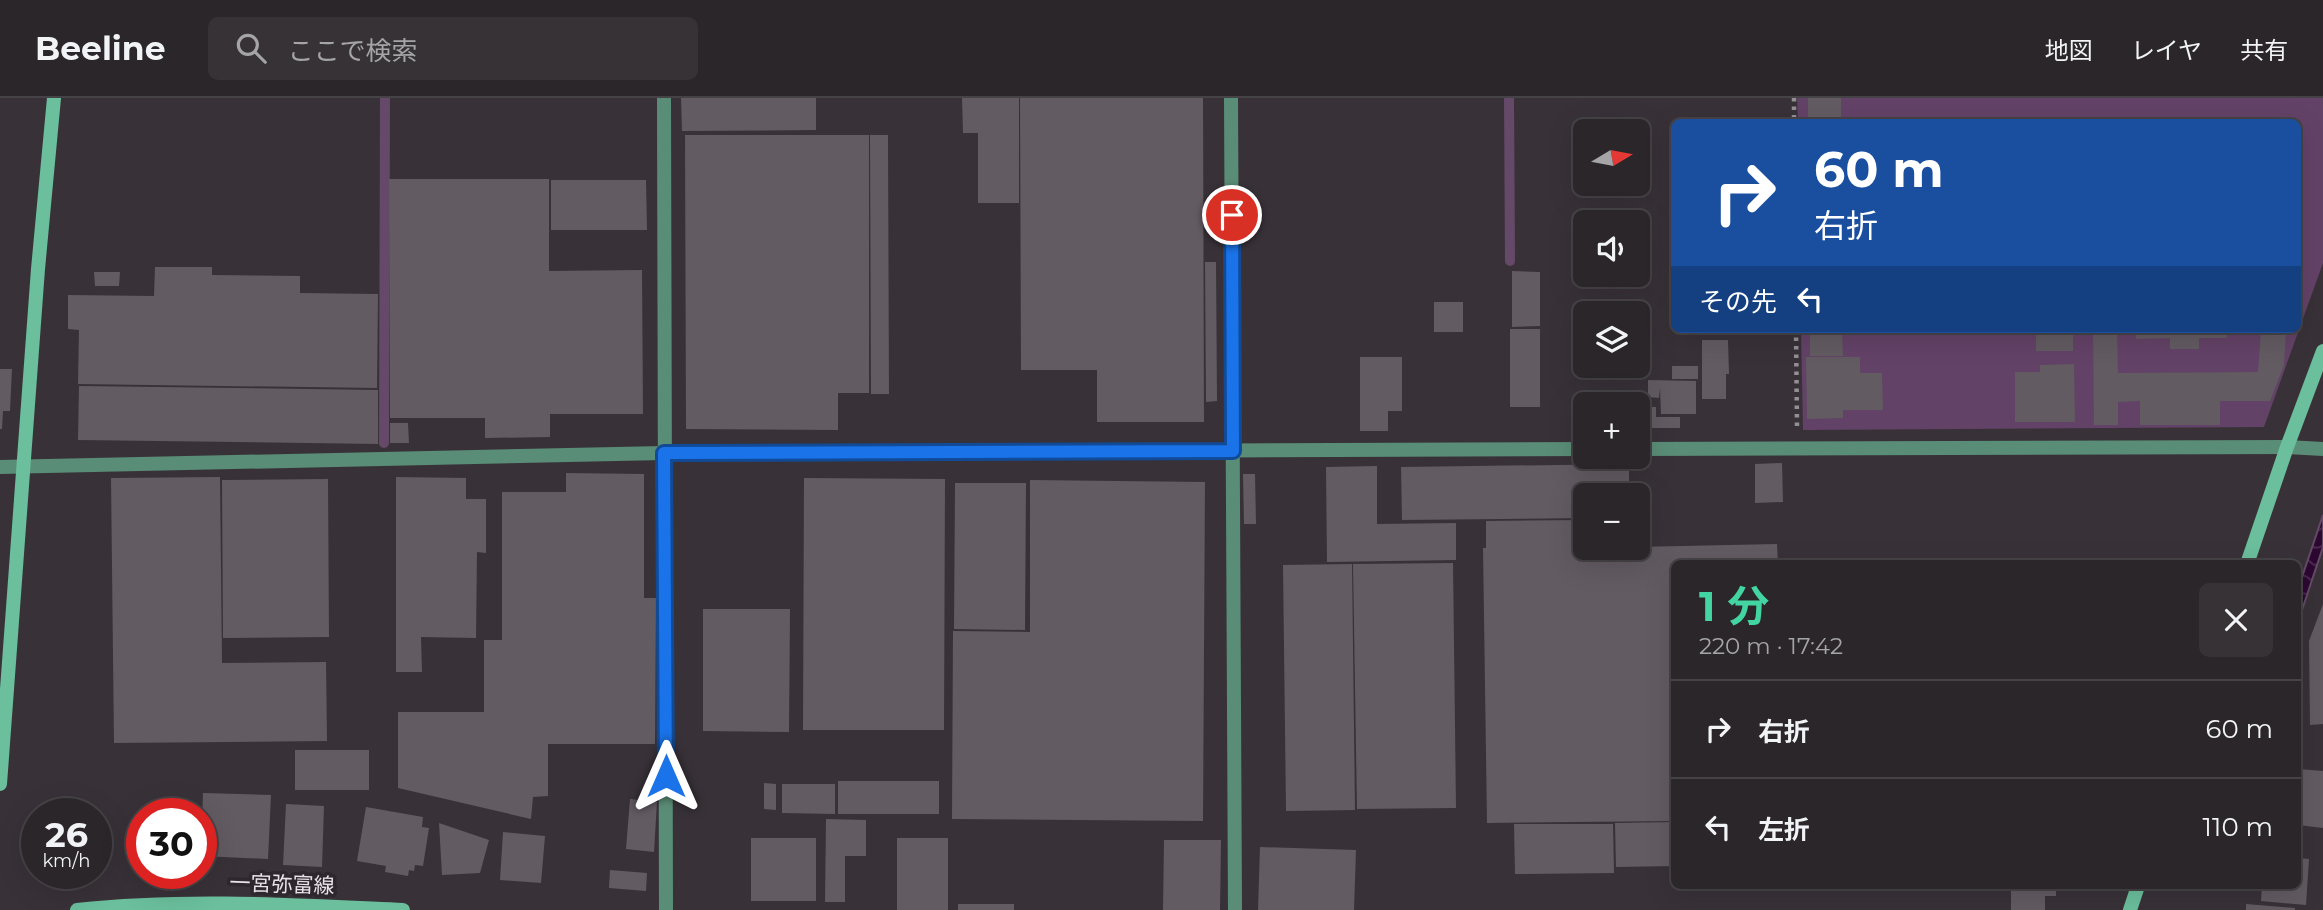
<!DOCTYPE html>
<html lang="ja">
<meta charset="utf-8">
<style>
body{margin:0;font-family:Montserrat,"Noto Sans JP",sans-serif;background:#363236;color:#f1f3f6;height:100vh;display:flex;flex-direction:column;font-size:26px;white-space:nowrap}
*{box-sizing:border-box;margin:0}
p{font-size:23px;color:#a5a5a8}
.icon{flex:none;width:38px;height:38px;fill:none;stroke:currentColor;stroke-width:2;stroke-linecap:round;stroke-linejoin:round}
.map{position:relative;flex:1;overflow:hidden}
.side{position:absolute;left:1671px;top:462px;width:630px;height:329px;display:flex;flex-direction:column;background:#2a262a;border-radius:10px;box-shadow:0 7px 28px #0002,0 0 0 2px #464347}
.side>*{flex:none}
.hud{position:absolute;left:1671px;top:21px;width:630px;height:214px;border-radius:10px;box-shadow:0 7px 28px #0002,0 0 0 2px #464347;background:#1a4fa0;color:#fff;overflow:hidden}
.needle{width:46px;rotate:80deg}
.tools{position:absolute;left:1573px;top:21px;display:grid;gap:14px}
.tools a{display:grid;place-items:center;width:77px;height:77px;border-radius:10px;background:#2a262a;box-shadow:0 7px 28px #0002,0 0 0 2px #464347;font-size:35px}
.speed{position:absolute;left:21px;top:700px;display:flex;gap:14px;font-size:35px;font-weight:700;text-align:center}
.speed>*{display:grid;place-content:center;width:91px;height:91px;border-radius:50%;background:#2a262a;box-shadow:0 7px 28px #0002,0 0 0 2px #464347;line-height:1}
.speed small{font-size:18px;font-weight:400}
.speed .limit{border:10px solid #d22;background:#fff;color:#111}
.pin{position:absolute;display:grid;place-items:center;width:60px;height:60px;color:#fff;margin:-30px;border:4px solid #fff;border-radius:50%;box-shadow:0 2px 7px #0007}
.me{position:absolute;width:77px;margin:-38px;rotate:0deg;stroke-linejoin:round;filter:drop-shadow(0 0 5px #0008)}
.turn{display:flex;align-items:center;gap:24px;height:147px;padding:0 28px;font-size:32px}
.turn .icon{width:91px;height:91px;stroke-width:2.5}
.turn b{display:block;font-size:49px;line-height:60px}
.then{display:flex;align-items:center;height:66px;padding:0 28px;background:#0003;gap:14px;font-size:26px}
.round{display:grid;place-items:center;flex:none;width:74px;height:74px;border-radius:10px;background:#363236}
.summary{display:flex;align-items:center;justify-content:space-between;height:119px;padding:0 28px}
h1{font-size:42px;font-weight:700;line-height:52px;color:#42d4a1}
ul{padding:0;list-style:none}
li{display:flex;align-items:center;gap:21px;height:98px;padding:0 28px;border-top:2px solid #464347}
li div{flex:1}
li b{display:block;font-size:26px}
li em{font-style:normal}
header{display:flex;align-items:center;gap:42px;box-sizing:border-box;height:98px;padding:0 35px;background:#2a262a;border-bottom:2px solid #464347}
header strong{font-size:33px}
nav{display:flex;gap:38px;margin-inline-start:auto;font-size:24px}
.search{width:490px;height:63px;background:#363236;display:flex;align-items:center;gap:18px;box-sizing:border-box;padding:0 24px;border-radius:10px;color:#a5a5a8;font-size:26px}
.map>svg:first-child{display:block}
.green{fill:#634267}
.water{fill:url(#water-waves);stroke:#644968;stroke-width:2}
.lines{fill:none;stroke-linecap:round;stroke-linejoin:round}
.stream{stroke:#644968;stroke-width:10}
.building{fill:#625b62}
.path{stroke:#948f95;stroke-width:4.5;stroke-dasharray:3.5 5;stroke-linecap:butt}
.street{stroke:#5a8d77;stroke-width:14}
.secondary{stroke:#6bbf9c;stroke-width:14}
.route-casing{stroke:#114b97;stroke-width:18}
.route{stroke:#1a73e8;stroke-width:12}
.labels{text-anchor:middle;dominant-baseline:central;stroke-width:7;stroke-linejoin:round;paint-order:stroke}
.street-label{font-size:21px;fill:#e6e2e7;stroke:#2e282e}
</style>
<header>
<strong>Beeline</strong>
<div class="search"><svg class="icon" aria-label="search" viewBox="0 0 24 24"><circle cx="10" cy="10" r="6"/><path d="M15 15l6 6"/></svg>ここで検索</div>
<nav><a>地図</a><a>レイヤ</a><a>共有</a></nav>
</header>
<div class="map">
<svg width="2323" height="812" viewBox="0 0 2323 812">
<defs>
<pattern id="water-waves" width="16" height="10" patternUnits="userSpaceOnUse" patternTransform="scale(1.75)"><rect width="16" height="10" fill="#2c0831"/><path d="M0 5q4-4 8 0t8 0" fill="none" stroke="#4b2c4f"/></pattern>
</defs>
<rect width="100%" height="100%" fill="#383238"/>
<polygon class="green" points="1797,0 2323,0 2323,165 2264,329 1803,332 1801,231 2298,231 2298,24 1798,24"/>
<polygon class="water" points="2323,417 2323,449 2298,524 2298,491"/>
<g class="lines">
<g class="stream">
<polyline points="1509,0 1510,163"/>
<polyline points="384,345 385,0"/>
</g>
</g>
<g class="building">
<polygon points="681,0 816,0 816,32 682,33"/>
<polygon points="962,0 1019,0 1019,105 978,105 978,35 963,35"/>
<polygon points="1020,0 1203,0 1204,324 1097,324 1097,272 1021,272"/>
<rect x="1808" y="0" width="33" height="24"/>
<polygon points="685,37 869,37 869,295 838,295 838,332 686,331"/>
<polygon points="870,37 888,37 889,296 871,296"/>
<polygon points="389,81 549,81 549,173 642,172 643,316 550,316 550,339 485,340 485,320 390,320"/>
<polygon points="551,82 646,82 647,132 551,132"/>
<polygon points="1205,164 1216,164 1217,303 1206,304"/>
<polygon points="155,169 212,169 212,177 300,178 300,195 378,196 377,290 78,286 79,232 68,231 68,197 154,198"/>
<polygon points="1512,173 1540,174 1540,228 1512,229"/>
<polygon points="94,174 120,174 119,188 95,188"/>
<rect x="1434" y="204" width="29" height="30"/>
<rect x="1510" y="231" width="30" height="78"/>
<polygon points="1810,231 1842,231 1843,258 1810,258"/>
<rect x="2036" y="231" width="37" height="22"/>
<polygon points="2093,231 2117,231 2118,275 2258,274 2261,231 2286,231 2284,267 2270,303 2220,303 2220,327 2140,327 2140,303 2118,304 2118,327 2094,327"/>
<polygon points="2136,231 2226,231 2227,240 2199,240 2199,251 2170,251 2170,240 2136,241"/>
<polygon points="1702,242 1728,242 1729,276 1726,276 1726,301 1702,301"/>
<polygon points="1360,259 1402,259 1402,313 1388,313 1388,333 1360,333"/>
<polygon points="1806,259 1860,259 1860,275 1882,275 1883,312 1843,312 1843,320 1807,321"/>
<polygon points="2074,266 2075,324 2015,324 2015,274 2040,274 2040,267"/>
<rect x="1672" y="268" width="26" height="13"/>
<polygon points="0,271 12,271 10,313 3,313 2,331 0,331"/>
<polygon points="1648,282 1696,283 1696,316 1661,316 1660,290 1659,300 1648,299"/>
<polygon points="79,288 378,292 378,346 78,342"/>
<polygon points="1610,295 1630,295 1629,306 1610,306"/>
<polygon points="1638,309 1656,309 1656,319 1680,319 1680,330 1638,330"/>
<polygon points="390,325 408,325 409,345 390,345"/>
<polygon points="1782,365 1783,404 1755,405 1755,366"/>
<polygon points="1629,366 1629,397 1586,397 1586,420 1402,422 1401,369"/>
<polygon points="1377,368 1377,426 1456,425 1456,462 1327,464 1326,369"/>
<polygon points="566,375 644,376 644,500 656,500 655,646 548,646 548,698 533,699 531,721 398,690 398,614 484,614 484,542 502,542 502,394 566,394"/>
<polygon points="1243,376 1255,376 1256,426 1244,426"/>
<polygon points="220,379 222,565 326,564 327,643 114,645 111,380"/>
<polygon points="396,379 466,380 466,401 486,401 486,455 477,454 476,540 421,539 422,574 396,574"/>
<polygon points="804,380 945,381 944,632 803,632"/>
<polygon points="328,381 329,539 223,540 222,382"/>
<polygon points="1030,382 1205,384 1203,723 952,721 953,533 1030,534"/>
<polygon points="955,385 1026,385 1025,532 954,531"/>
<polygon points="1586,422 1586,450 1777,446 1778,466 1675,466 1675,723 1487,725 1483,450 1486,450 1486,423"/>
<polygon points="1453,465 1456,710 1357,711 1353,466"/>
<polygon points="1352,466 1355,712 1286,713 1283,467"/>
<polygon points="2323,506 2323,626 2310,627 2309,543"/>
<polygon points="703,511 790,511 789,634 703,633"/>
<rect x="295" y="652" width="74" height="40"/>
<polygon points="2298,671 2323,673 2323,730 2298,727"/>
<rect x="838" y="683" width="101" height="33"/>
<polygon points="764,685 776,686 776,712 764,711"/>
<polygon points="782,686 835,686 835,716 782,715"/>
<polygon points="203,695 271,697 268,761 201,758"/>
<polygon points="630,701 657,704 654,754 626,751"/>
<polygon points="286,706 324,708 322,769 283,767"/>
<polygon points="366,709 423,719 422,729 429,730 423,768 415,767 414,773 409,772 408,778 385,774 386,768 357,763"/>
<polygon points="826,721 866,722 866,758 845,758 845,804 825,804"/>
<polygon points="1675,724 1675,768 1616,769 1615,725"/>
<polygon points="439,725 489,742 480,775 442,777"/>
<polygon points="1514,726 1613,726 1614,775 1515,776"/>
<polygon points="503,734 545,738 541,785 500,782"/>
<rect x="751" y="740" width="65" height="63"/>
<rect x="897" y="740" width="51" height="72"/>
<polygon points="1164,742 1221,742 1220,812 1163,812"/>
<polygon points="1260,749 1356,752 1354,812 1258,812"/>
<polygon points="2298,760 2309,761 2306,807 2261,803 2262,788 2298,788"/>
<polygon points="610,772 647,775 646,793 609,790"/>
<polygon points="2011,788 2056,788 2056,798 2045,798 2045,812 2011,812"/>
<rect x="958" y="806" width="56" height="6"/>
<polygon points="2246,806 2295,810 2295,812 2246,812"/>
</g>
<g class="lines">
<g class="path">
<polyline points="1794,0 1794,24"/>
<polyline points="1796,231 1797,329"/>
</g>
<g class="street">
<polyline points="664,0 666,812"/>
<polyline points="1231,0 1235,812"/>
<polyline points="1638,351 2287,349 2323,351"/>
<polyline points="0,369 664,355 1586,351"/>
</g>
<g class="secondary">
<polyline points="2247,466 2287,349 2323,253"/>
<polyline points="0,686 38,171 54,0"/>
<path d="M77,812C185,800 294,807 403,812"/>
<polyline points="2130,812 2138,788"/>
</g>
</g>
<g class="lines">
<g class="route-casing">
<polyline id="route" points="666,678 664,355 1233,353 1232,117"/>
</g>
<use href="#route" class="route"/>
</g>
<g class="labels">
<g class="street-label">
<text transform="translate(282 786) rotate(2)">一宮弥富線</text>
</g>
</g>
</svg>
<div class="tools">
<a><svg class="needle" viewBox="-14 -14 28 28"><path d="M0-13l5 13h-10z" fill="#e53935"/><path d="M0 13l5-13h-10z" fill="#a5a5a8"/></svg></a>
<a><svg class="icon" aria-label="sound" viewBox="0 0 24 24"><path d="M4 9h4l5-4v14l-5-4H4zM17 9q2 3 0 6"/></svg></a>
<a><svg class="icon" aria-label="layers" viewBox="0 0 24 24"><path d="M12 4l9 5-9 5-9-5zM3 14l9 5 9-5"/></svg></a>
<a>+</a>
<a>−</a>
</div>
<div class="speed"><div>26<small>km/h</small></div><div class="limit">30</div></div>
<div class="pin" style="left:1232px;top:117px;background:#d93025"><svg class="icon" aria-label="arrive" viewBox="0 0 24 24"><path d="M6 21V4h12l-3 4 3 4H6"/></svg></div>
<svg class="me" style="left:666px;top:678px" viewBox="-20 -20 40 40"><path d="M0-17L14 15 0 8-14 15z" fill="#1a73e8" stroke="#fff" stroke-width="4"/></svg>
<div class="hud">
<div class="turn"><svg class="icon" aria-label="right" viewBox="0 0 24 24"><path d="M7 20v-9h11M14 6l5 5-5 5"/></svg><div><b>60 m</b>右折</div></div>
<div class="then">その先<svg class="icon" aria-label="left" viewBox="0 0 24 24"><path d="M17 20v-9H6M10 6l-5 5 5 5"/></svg></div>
</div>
<section class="side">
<div class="summary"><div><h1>1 分</h1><p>220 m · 17:42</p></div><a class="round"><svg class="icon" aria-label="close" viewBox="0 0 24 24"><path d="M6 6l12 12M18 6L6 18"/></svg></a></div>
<ul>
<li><svg class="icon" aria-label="right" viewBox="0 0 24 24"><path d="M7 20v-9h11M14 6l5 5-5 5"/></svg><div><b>右折</b></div><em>60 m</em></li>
<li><svg class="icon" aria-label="left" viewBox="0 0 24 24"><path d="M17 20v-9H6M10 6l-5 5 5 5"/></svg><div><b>左折</b></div><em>110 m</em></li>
</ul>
</section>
</div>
